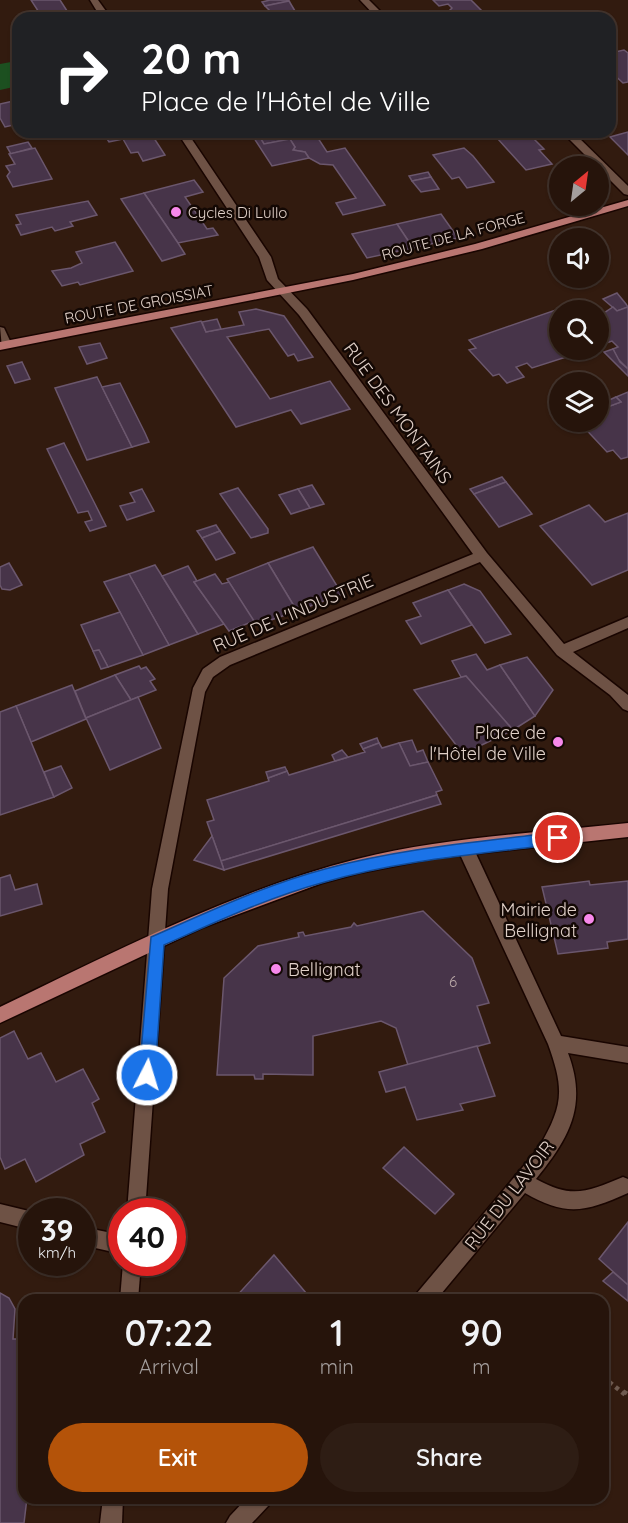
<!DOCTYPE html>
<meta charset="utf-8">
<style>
body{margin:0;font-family:Quicksand,sans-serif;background:#2e1d14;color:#f1f3f6;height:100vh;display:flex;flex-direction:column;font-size:22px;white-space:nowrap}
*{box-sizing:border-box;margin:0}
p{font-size:20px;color:#a49e9d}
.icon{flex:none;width:33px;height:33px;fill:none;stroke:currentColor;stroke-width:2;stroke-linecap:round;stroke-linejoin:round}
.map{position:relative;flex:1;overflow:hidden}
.details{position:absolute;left:18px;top:1294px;width:591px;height:210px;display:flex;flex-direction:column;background:#26140b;border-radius:18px;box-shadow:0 2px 4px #0004,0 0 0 2px #42332c}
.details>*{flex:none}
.guide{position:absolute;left:12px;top:12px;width:604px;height:126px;border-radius:18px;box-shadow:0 2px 4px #0004,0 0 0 2px #42332c;background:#202124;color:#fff;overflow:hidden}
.needle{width:39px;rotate:29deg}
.buttons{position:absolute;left:549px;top:156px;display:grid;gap:12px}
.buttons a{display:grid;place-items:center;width:60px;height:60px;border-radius:50%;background:#26140b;box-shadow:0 2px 4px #0004,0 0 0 2px #42332c;font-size:30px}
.speed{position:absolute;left:18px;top:1198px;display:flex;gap:12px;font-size:30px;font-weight:700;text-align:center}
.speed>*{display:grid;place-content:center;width:78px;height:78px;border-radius:50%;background:#26140b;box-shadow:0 2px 4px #0004,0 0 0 2px #42332c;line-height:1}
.speed small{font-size:15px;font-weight:400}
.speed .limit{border:9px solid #d22;background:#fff;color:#111}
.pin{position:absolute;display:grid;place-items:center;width:51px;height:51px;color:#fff;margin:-26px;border:3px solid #fff;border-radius:50%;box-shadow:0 2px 6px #0007}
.me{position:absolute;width:66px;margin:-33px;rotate:5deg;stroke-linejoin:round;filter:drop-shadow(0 0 4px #0008)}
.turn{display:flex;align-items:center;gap:21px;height:126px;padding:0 30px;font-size:27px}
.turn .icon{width:78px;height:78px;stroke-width:2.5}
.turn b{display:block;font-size:42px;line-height:51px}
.eta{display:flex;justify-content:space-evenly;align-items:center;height:102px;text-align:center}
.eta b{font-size:36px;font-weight:600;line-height:42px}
.cta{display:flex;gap:12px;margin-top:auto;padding:12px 30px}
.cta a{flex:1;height:69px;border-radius:36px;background:#b45309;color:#fff;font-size:24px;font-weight:600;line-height:69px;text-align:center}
.cta a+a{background:#2e1d14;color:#f1f3f6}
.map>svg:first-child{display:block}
.green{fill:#1c5020}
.building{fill:#473449;stroke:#6b576d;stroke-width:1.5}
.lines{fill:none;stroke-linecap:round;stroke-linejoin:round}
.minor-casing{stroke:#190500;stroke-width:3}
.major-casing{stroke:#190500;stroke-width:3}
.path{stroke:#6f5b50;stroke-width:4.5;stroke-dasharray:4 4;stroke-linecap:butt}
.minor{fill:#6e5245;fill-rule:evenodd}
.major{fill:#b97671;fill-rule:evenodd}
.route{fill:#1a73e8;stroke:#114b97;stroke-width:1.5}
.poi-dot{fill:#f788eb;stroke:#130804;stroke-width:2}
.labels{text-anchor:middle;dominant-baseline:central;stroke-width:5;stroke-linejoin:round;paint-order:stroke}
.far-poi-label{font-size:15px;fill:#e0d0c8;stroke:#130804;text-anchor:start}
.far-street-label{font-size:15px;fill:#e0d0c8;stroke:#130804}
.number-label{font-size:15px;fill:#baa9a8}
.street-label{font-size:18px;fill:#e0d0c8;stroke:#130804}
.poi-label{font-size:18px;fill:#e0d0c8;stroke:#130804;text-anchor:end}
</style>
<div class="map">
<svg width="628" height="1523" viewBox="0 0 628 1523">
<rect width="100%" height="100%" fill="#321b0f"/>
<polygon class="green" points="11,62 18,73 18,86 0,90 0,64"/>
<g class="building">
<polygon points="31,0 60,0 69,14 42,17"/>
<polygon points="270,0 288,0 289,1 265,6 262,2"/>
<polygon points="433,0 471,0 484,13 477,14 481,18 463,18 458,13 451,13 449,11 452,8 448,4 439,6"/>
<polygon points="289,1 295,11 307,12 312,17 272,18 267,12 270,11 265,6"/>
<polygon points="624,50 628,53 628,82 623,83 610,71 610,53"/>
<polygon points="18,100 18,124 5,127 0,118 0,104"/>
<polygon points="150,132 165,155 143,161 138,152 131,153 123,139 109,142 103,133"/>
<polygon points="253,132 314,132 327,152 345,148 385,205 343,215 336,203 356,198 333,165 320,164 309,158 305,152 293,150 295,147 290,139 264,144 259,136 252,135"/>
<polygon points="523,132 531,132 536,137 533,138 544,149 539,150 552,164 526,170 497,138"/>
<polygon points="628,132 628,155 610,137"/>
<polygon points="252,135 259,136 264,144 290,139 295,147 293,150 305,152 309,158 272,166"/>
<polygon points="28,142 32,148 11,154 7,147"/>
<polygon points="35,148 52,179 13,187 7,176 10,172 6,166 15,164 9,154"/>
<polygon points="464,148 473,156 494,182 467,188 459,177 452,179 433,155"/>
<polygon points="428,172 431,177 412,181 409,176"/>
<polygon points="431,177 439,189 421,192 412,181"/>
<polygon points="194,180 203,192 185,197 207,229 213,228 218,235 178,243 144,193"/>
<polygon points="144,193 178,243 185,254 162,261 121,199"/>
<polygon points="88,201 97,215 70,222 73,226 55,231 52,227 21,235 16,225 21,224 16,215"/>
<polygon points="441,214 458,238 413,248 397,224"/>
<polygon points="397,224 413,248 367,258 352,234"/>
<polygon points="115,242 133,271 80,285 78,282 62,286 52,271 71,268 82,263 76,252"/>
<polygon points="617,293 626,304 628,307 617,311 603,299"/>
<polygon points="573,304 580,310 560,310 560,350 588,350 532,368 527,363 516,367 524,377 507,383 499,374 493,376 469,350 476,348 469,340"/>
<polygon points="613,307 617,311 628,307 628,369 618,359 613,349 618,347 612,341 598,346 598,317"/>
<polygon points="256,309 284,316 313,357 298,361 294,354 288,356 269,329 227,337 270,399 330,381 350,409 301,424 291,410 236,427 171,328 201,321 206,332 244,325 239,312"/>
<polygon points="217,319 221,329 206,332 202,322"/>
<polygon points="100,343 107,358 87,364 79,347"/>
<polygon points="613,349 620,362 628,369 628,376 604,352"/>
<polygon points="22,362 30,379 15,383 7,366"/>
<polygon points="97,377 132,447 87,460 55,388"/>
<polygon points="120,383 145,433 149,442 132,447 102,387"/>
<polygon points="628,392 628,457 621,459 613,450 607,452 579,422 598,422 598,405 602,409 621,402 616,397"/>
<polygon points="616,397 621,402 602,409 598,405"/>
<polygon points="64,443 95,504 106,526 90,531 85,522 92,520 88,511 78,513 47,449"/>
<polygon points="502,477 506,482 474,494 470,489"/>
<polygon points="506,482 532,514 499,527 474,494"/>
<polygon points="312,485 324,504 310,508 298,489"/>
<polygon points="238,488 268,529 268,533 251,538 220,494"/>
<polygon points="142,489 154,511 127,520 120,506 135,502 130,493"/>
<polygon points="298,489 310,508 291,514 279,495"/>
<polygon points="589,505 605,522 628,513 628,570 592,585 540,526"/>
<polygon points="216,525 220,531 202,538 197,531"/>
<polygon points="220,531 235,553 216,560 202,538"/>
<polygon points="313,547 342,594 297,611 268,563"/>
<polygon points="9,563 22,585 10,590 2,589 0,585 0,567"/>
<polygon points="268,563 297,611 256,625 227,579"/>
<polygon points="155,565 162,576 198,634 169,645 129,574"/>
<polygon points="188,566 197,581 194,582 224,624 198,634 162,576"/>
<polygon points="129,574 169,645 143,655 104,582"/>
<polygon points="215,574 222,584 229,582 254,621 229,631 194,582"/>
<polygon points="464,584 480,591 511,634 485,643 448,590"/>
<polygon points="448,590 472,625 421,644 406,621 421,616 413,603"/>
<polygon points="120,612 143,655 108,667 99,650 93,651 81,625"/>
<polygon points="99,650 108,667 101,669 93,651"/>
<polygon points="476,654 487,670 500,665 535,716 513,730 466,676 461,677 452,661"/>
<polygon points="527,657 553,690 535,716 500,665"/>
<polygon points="139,666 141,669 146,667 155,679 150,681 156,690 131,700 115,675"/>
<polygon points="115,675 131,700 86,718 75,691"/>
<polygon points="466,676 513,730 463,754 414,690"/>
<polygon points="72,685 86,719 31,742 16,706"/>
<polygon points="138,697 161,748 110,770 86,718"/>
<polygon points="16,706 54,797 0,815 0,712"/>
<polygon points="377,738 379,743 363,749 360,744"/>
<polygon points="412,740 417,752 423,750 428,762 410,766 399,743"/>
<polygon points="379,743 382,748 399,743 410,766 428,762 442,790 436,792 437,795 221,861 207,822 214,820 207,800 269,781 268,778 287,771 289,775 365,752 363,749"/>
<polygon points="342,750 348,757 335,761 332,755"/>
<polygon points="61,766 72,788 54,797 44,772"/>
<polygon points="285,767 287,771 268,778 266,772"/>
<polygon points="437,795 441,804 224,870 221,861"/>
<polygon points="212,836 221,861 224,870 194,860"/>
<polygon points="10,875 15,890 37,884 42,904 0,916 0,878"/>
<polygon points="589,881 590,885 628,881 628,939 607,942 608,948 558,954 542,887"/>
<polygon points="423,911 472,958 489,1003 477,1006 490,1043 408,1065 396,1028 381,1021 313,1036 313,1075 263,1074 263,1079 255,1079 254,1075 217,1075 224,978 258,946 299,937 298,933 303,932 305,936 351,927 354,923 357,926"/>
<polygon points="14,1031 28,1059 41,1053 56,1082 83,1069 99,1099 92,1103 105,1132 80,1144 84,1155 36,1182 25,1159 5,1169 0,1157 0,1038"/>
<polygon points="477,1046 495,1096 460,1104 463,1110 417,1120 405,1087 386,1092 379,1072"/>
<polygon points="404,1147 454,1194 435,1214 383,1168"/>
<polygon points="628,1222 628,1285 599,1259"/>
<polygon points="274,1255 312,1300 233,1300"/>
<polygon points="613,1272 628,1285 628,1301 603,1281"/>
<polygon points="0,1293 9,1298 15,1309 13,1339 24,1339 24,1498 27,1498 24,1523 0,1523"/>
</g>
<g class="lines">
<g class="minor-casing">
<g id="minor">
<polygon points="90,0 98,0 111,18 101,18"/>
<polygon points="360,0 369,0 387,18 377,18"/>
<polygon points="177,132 187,132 271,257 278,279 307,309 487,553 564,644 628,617 628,628 573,652 628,695 628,711 623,709 610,695 557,655 480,562 230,665 213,677 205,692 168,889 145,1212 127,1212 152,889 193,688 203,669 220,657 473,554 299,315 267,280 259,257"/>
<polygon points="562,132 573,132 628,186 628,195 624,194"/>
<polygon points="0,327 4,328 12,345 10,348 2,348"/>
<path d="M465,841L471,843L561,1036L628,1047V1063L568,1053C588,1106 569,1138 536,1179C572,1199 587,1192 623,1177L628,1179V1193C586,1212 566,1217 525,1193L436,1300H415L417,1293L538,1149C563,1106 565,1091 548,1044L457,848L459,843Z"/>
<polygon points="0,1204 33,1212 32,1230 0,1222"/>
<polygon points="82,1227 122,1235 122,1254 82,1245"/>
<polygon points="123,1263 141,1263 138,1300 120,1300"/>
<polygon points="103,1498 123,1498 122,1523 100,1523"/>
<polygon points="247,1498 272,1498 269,1505 252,1523 226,1523 230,1516"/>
</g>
</g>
<g class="major-casing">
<g id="major">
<polygon points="628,200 628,206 482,249 353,280 0,350 0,342 353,274 475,244"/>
<path d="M628,823V837L435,858L359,873L322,883L204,927L0,1023V1007C116,951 232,891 357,859C445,837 538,833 628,823Z"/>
</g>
</g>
<g class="path">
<polyline points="603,1377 628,1397"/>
<polyline points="624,1394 628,1388"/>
</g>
<use href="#minor" class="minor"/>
<use href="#major" class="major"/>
</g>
<path class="route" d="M558,832L563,834L565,838L563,842L558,844C480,854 401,860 325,882C269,897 216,922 164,945L155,1075L152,1081L147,1083L141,1081L139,1075L151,937C208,912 265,885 325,869C401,848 480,842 558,832Z"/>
<g class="poi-dot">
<circle cx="176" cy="212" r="6"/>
<circle cx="558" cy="742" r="6"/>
<circle cx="589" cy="919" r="6"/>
<circle cx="276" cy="969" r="6"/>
</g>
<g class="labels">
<g class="far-poi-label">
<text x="188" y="212">Cycles Di Lullo</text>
</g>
<g class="far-street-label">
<text transform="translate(453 236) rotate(-15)">ROUTE DE LA FORGE</text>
<text transform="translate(139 304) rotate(-11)">ROUTE DE GROISSIAT</text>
</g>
<g class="number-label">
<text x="453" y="981">6</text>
</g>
<g class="street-label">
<text transform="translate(398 413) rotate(54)">RUE DES MONTAINS</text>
<text transform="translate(293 613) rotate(-23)">RUE DE L'INDUSTRIE</text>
<text transform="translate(509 1195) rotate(-52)">RUE DU LAVOIR</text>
</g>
<g class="poi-label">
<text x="546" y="732">Place de<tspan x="546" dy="21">l'Hôtel de Ville</tspan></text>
<text x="577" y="909">Mairie de<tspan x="577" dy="21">Bellignat</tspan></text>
<text x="288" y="969" text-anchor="start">Bellignat</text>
</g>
</g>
</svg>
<div class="buttons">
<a><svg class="needle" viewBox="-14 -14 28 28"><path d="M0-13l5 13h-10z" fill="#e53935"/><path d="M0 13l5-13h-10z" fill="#a49e9d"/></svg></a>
<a><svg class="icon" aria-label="sound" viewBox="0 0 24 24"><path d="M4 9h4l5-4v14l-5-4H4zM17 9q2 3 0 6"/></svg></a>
<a><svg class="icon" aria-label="search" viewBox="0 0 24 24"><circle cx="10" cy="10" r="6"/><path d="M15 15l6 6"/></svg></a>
<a><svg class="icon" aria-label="layers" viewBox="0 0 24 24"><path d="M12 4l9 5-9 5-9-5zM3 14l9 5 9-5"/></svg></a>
</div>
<div class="speed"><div>39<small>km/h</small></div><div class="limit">40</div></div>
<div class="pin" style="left:558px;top:838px;background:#d93025"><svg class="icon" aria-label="arrive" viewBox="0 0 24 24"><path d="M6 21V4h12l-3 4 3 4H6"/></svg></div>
<svg class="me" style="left:147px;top:1075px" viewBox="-20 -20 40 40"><circle r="17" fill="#1a73e8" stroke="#fff" stroke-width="3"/><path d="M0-11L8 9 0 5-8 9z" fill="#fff"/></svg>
<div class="guide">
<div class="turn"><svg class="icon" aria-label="right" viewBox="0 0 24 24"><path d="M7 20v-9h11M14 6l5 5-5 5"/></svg><div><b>20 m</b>Place de l'Hôtel de Ville</div></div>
</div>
<section class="details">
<div class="eta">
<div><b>07:22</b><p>Arrival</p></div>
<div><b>1</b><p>min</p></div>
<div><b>90</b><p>m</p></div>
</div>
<div class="cta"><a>Exit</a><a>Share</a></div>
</section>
</div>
